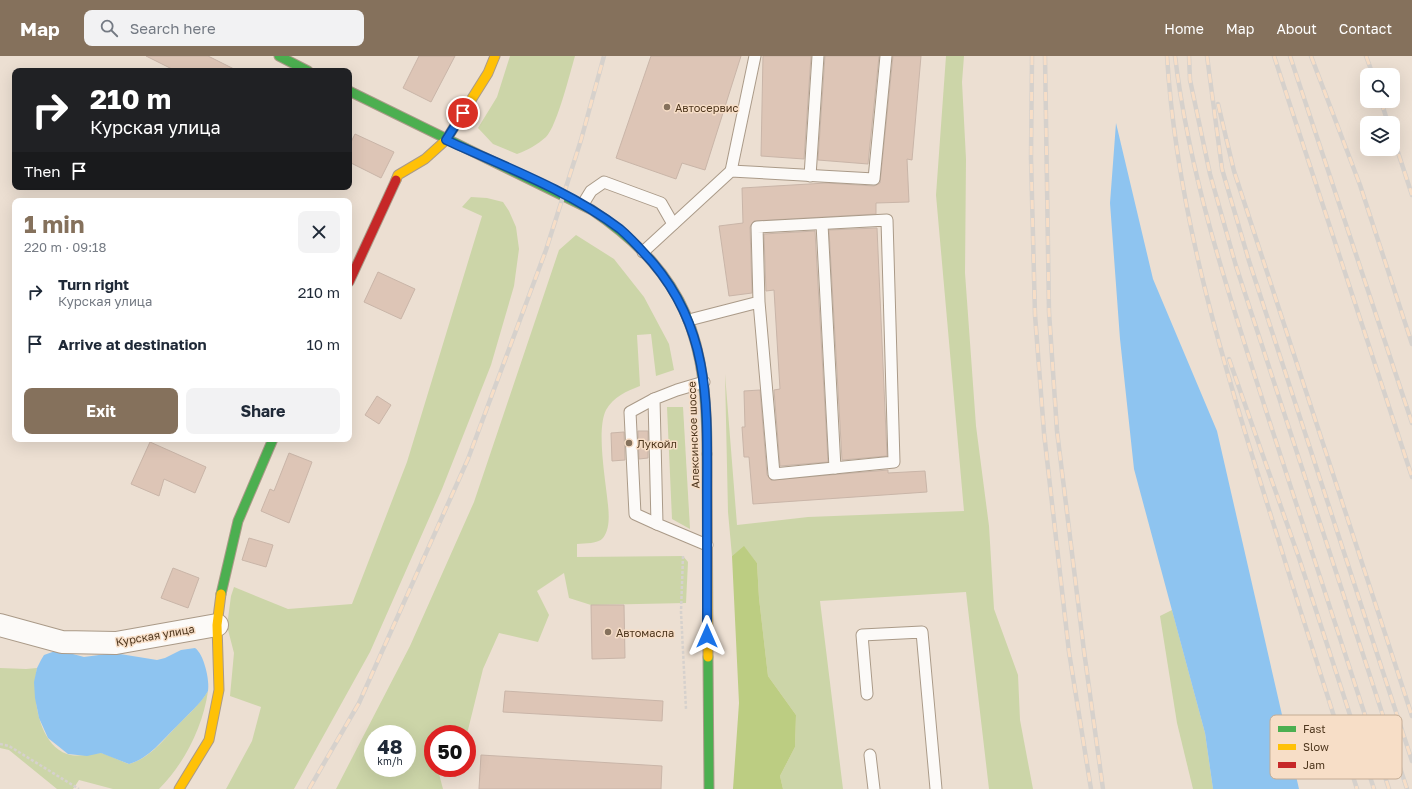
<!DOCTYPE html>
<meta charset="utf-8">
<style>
body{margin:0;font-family:"Golos Text",sans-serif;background:#f2f2f3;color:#1f2937;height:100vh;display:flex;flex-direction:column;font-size:15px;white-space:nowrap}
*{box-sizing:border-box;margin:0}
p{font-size:13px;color:#747a83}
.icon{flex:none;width:22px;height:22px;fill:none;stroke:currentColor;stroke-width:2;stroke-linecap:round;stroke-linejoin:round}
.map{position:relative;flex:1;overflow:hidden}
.sheet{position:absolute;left:12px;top:142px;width:340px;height:244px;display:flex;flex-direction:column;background:#fff;border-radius:8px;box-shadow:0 4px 16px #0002}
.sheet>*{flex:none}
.guide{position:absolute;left:12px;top:12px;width:340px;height:122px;border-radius:8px;box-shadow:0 4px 16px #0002;background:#202124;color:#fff;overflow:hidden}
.buttons{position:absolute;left:1360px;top:12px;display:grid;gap:8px}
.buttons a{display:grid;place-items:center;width:40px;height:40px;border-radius:8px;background:#fff;box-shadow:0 4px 16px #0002;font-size:20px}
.speed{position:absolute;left:364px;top:669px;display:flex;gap:8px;font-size:20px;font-weight:700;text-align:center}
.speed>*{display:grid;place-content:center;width:52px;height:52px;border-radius:50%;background:#fff;box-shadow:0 4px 16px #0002;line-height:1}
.speed small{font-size:10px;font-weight:400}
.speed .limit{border:6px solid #d22;background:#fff;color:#111}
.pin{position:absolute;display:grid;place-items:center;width:34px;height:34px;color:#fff;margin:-17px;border:2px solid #fff;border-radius:50%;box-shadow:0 1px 4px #0007}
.me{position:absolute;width:44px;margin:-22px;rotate:0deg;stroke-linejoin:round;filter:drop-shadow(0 0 3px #0008)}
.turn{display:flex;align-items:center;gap:14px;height:84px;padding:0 12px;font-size:18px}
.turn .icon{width:52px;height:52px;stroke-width:2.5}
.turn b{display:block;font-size:28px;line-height:34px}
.then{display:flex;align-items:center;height:38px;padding:0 12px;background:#0003;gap:8px;font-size:15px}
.round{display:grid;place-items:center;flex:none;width:42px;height:42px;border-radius:8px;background:#f2f2f3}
.overview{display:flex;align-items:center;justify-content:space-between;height:68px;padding:0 12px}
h1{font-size:24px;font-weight:700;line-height:30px;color:#85715c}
.cta{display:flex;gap:8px;margin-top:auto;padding:8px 12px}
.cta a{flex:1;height:46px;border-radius:8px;background:#85715c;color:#fff;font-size:16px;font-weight:700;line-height:46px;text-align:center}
.cta a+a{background:#f2f2f3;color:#1f2937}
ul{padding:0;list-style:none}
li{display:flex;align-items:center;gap:12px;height:52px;padding:0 12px}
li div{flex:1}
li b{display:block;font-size:15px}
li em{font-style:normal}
header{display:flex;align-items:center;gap:24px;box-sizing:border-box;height:56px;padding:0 20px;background:#85715c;color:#fff}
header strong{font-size:19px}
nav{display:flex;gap:22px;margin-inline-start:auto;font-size:14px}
.search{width:280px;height:36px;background:#f2f2f3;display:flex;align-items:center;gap:10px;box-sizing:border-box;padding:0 14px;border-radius:8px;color:#747a83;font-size:15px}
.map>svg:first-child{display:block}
.green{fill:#ccd5a8;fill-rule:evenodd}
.forest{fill:#bccd82}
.water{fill:#8ec4f0}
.building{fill:#ddc5b6;stroke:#c9b5a8}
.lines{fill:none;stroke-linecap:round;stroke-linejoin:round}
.lane-casing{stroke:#aa9a88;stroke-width:13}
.street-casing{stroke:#aa9a88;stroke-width:24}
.fast-casing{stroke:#aa9a88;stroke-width:11}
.slow-casing{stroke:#aa9a88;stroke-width:11}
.jam-casing{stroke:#aa9a88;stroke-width:11}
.path{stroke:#d6d1cd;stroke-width:2.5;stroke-dasharray:3 2;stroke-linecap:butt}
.lane{stroke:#fcfaf8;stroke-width:11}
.street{stroke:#fcfaf8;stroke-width:22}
.fast{stroke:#4caf50;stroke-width:9}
.slow{stroke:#ffc107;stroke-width:9}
.jam{stroke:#c62828;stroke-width:9}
.rail-casing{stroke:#d6d1cc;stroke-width:4.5}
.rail{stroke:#f7dec7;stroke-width:3;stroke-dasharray:9;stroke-linecap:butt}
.route-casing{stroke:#114b97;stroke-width:10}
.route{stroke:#1a73e8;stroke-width:7}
.poi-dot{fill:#85715c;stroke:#f7dec7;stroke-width:1.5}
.labels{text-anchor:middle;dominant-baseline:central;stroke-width:3;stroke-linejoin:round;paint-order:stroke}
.poi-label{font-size:11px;fill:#4e361d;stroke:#f7dec7;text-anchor:start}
.street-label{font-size:11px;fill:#4e361d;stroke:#f7dec7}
.key{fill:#f7dec7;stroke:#c4ac94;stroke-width:1}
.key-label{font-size:11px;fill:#4e361d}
</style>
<header>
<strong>Map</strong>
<div class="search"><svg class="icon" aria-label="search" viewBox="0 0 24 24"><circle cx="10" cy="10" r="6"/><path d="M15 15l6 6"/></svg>Search here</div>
<nav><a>Home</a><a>Map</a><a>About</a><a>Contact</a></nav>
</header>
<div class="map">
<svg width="1412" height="733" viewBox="0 0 1412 733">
<rect width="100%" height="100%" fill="#ecdfd2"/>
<g class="green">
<path d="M510,0H575C570,17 557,70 546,81C537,89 528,94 517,98L493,88L478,72L497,41Z"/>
<polygon points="946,0 964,0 962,26 966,103 965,217 976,370 989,470 994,553 1018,619 1020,664 1033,733 989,733 966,536 820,545 843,733 783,733 780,720 795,691 796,659 768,620 759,542 757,507 744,491 732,500 728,456 725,318 737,469 808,461 964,455 936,139"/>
<polygon points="471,141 487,142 503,146 509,155 516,171 519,193 514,230 491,309 442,433 370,596 294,733 226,733 252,685 261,651 230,640 234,597 227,570 231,540 234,531 288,553 352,548 407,406 482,160 462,151"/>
<path d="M576,179L614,203L644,241L669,288L674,314L656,320L651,278L637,279L640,330C627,335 613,341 606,354C596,374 606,426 608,449C609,459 610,473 603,482C598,488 585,487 577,488V501L683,500L688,506L686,547L591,549L569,542L564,517L537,535L549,559L538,586L499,577L483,613L467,678H433V712H440L438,714L443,733H336L410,590L474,446L559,194ZM373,678H407V712H373Z"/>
<polygon points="667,351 683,351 690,473 672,463"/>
<polygon points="1172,554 1205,677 1213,733 1193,733 1177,667 1160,560"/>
<path d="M0,612L26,613L37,612C32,638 37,687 67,698C79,702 90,697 101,697C104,697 123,706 129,708C148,703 162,686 175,672C187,659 198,651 208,635C203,671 184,708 159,733H113L79,724L73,733H57L9,694L0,692Z"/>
</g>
<polygon class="forest" points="744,490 757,507 759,542 768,620 796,659 795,691 780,720 783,733 733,733 739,647 732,500"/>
<g class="water">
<polygon points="1116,67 1153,223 1217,375 1299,733 1213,733 1205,677 1134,413 1120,283 1110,147"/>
<path d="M195,592C204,598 210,625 208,635C200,649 188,658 177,670C162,684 150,702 129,708L101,697L87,700L68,698L48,682L39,662L35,642L34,626L37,612L41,604L44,599L58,594L84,601L114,597L157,604L165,602L181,594Z"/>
</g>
<g class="building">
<polygon points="146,0 208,0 238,15 176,15"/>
<polygon points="419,0 455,0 431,46 403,32"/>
<polygon points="651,0 741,0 705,114 682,107 676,123 616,102"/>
<polygon points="763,0 811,0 804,103 761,100"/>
<polygon points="825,0 879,0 868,108 818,104"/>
<polygon points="893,0 921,0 912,104 907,103 909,146 876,147 876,158 754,165 750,171 752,237 729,240 719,170 743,167 742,132 826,127 874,130 880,127"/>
<polygon points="355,78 394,96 381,122 349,106 349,90"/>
<polygon points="877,172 887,400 842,404 829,174"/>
<polygon points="815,175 828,406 780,410 774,334 780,333 774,234 766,235 764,178"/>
<polygon points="378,216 415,233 401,263 364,246"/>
<polygon points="760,334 767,419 771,424 888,414 888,417 925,415 927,436 753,448 749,401 744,401 742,371 745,371 744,335"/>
<polygon points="377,340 391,349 379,368 365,359"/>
<polygon points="638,375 648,375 648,402 639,403"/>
<polygon points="624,376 625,404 612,405 611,377"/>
<polygon points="150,386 206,411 195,437 164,423 159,440 131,428"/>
<polygon points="289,397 312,406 289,467 261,455 270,433 274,435"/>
<polygon points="249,482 273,489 266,511 242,504"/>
<polygon points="173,512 199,522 188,552 161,542"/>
<polygon points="591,549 624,549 625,602 592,603"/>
<polygon points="505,635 663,645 662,665 503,656"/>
<polygon points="481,699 662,710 661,733 479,733"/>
</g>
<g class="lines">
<g class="lane-casing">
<g id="lane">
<polyline points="731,115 755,0"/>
<polyline points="810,120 818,0"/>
<polyline points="583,148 591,135 604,126 661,147 673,168"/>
<polyline points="822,168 835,412"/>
<polyline points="643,196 731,115 874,123 886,0"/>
<polyline points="689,264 759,246 774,418 894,406 887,164 757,171 759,246"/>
<polyline points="704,326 677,334 654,343 657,468 707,489"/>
<polyline points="654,343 630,356 635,458 657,468"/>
<polyline points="867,638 862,579 922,576 936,733"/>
<polyline points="870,699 874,733"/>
</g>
</g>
<g class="street-casing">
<polyline id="street" points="0,569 62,586 116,587 217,569"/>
</g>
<g class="fast-casing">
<g id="fast">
<polyline points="279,0 308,15"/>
<path d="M349,35L592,154C689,220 707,286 707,398"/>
<polyline points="221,538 238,465 273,383"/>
<polyline points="708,601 709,733"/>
</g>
</g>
<g class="slow-casing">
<g id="slow">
<polyline points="396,124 398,119 425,103 446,84 488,17 495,0"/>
<polyline points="707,398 708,601"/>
<polyline points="179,733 209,684 219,634 217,569 221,538"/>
</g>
</g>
<g class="jam-casing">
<polyline id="jam" points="349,226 396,124"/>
</g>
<g class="path">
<polyline points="683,500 681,556 686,653"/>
<polyline points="0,688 9,690 79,733"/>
</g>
<use href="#lane" class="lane"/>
<use href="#street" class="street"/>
<use href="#fast" class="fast"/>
<use href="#slow" class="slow"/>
<use href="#jam" class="jam"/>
<g class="rail-casing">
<g id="rail">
<polyline points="1032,0 1031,102 1035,259 1044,377 1069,596 1091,733"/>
<polyline points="1045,0 1049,256 1057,375 1084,595 1103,733"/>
<path d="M1167,0C1176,147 1218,291 1262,431C1293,532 1325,632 1357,733"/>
<path d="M1175,0C1190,125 1231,245 1269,364C1309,487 1349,610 1389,733"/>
<polyline points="1189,0 1190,24 1210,118 1236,210 1407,733"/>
<polyline points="1207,0 1222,113 1249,205 1412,705"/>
<polyline points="1274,0 1412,421"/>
<polyline points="1290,0 1412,367"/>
<polyline points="1311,0 1360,129 1412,288"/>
<polyline points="1366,0 1373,19"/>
<polyline points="1381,45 1388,67"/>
<polyline points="1218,48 1234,115 1412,660"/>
<polyline points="1393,81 1412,139"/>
<polyline points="1229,303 1299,502 1374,733"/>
<polyline points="309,733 359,647 468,403 546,194 581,84 604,0"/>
</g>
</g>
<use href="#rail" class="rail"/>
</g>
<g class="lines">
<g class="route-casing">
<path id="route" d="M463,57L446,84C505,111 568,134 620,173C632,183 643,196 653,207C712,277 707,352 707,438C707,485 707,532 707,580"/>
</g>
<use href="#route" class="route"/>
</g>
<g class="poi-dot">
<circle cx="667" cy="51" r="4"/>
<circle cx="629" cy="387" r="4"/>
<circle cx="608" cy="576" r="4"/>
</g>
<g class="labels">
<g class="poi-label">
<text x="675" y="51">Автосервис</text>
<text x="637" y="387">Лукойл</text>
<text x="616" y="576">Автомасла</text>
</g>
<g class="street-label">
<text transform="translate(693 379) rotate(-92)">Алексинское шоссе</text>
<text transform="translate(155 579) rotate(-10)">Курская улица</text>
</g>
</g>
<rect x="1270" y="659" width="132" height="64" rx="6" class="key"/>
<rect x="1278" y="670" width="18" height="6" fill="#4caf50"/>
<rect x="1278" y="688" width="18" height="6" fill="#ffc107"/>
<rect x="1278" y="706" width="18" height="6" fill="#c62828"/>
<g class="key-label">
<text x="1303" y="677">Fast</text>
<text x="1303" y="695">Slow</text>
<text x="1303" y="713">Jam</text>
</g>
</svg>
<div class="buttons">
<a><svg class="icon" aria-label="search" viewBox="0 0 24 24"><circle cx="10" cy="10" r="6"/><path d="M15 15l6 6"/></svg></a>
<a><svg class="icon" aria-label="layers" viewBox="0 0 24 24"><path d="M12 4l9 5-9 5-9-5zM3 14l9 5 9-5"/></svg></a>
</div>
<div class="speed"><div>48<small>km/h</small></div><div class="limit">50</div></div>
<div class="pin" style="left:463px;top:57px;background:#d93025"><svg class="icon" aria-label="arrive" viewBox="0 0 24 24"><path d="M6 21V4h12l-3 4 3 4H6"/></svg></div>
<svg class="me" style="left:707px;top:580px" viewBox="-20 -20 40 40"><path d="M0-17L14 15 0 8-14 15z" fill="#1a73e8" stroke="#fff" stroke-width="4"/></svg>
<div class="guide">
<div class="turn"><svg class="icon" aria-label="right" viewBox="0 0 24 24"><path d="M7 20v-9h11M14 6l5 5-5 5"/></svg><div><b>210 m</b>Курская улица</div></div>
<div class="then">Then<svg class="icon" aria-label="arrive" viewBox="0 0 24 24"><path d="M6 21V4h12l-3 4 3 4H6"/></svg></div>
</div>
<section class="sheet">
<div class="overview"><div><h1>1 min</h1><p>220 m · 09:18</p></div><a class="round"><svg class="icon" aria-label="close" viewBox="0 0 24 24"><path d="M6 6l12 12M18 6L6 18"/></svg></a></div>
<ul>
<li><svg class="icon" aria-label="right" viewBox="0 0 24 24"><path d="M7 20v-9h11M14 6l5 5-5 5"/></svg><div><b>Turn right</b><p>Курская улица</p></div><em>210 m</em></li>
<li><svg class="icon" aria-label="arrive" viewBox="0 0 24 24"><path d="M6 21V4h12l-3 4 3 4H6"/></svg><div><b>Arrive at destination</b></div><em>10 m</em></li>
</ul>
<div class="cta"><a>Exit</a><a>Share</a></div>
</section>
</div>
